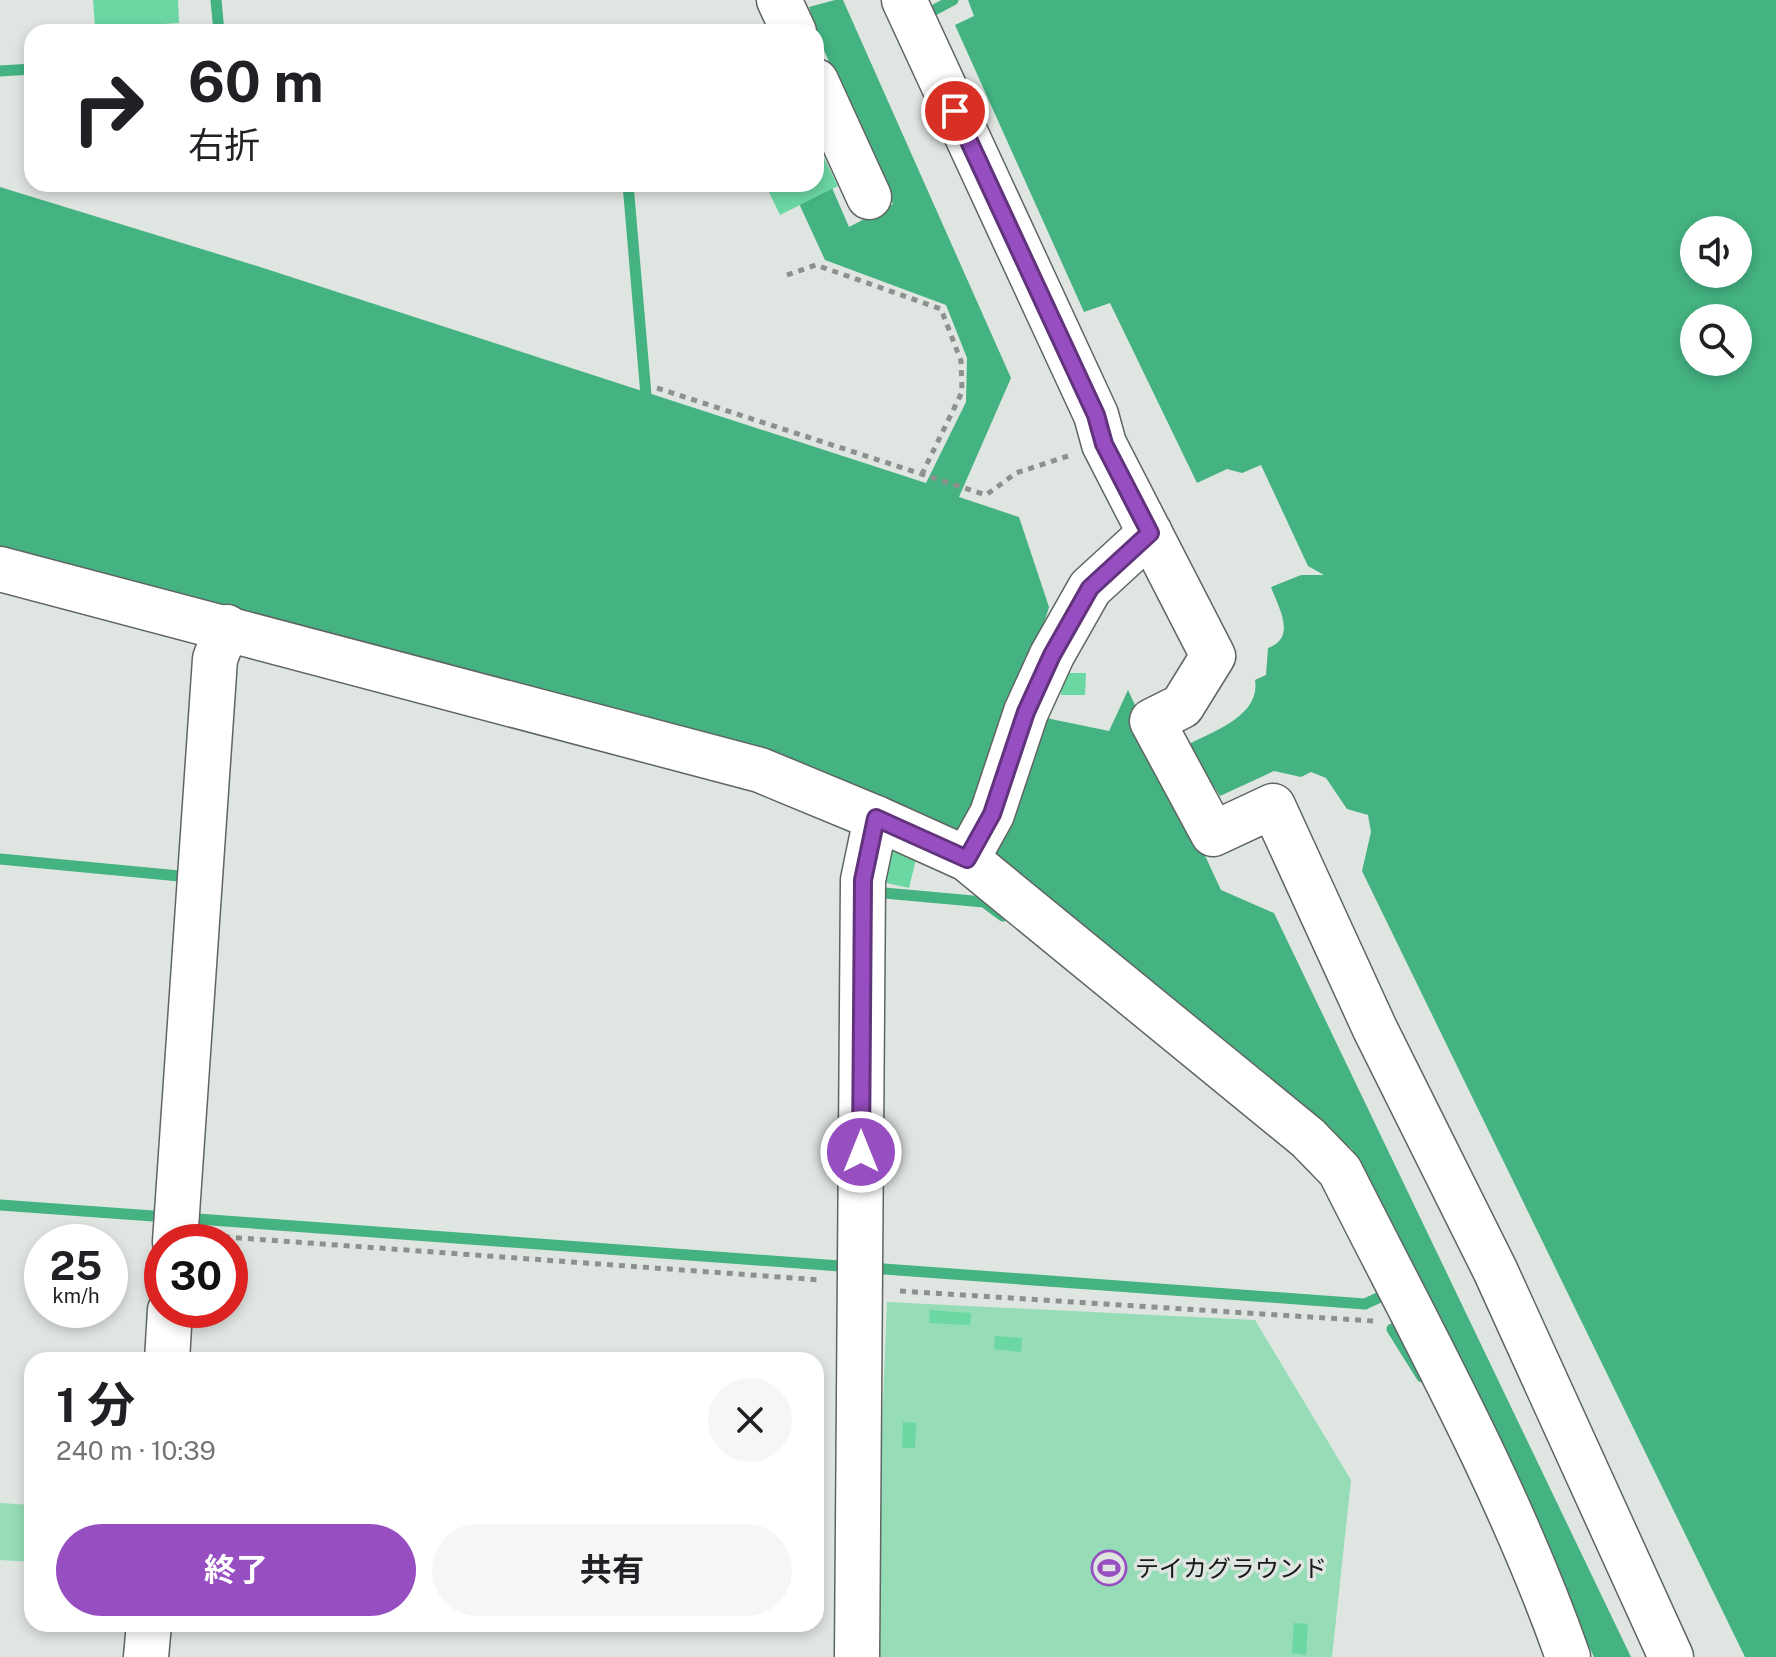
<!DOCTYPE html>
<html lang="ja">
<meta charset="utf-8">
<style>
body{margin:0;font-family:"Public Sans","Noto Sans JP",sans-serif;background:#f6f6f6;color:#202124;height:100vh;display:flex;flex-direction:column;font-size:30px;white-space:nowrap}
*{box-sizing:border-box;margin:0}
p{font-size:26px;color:#757577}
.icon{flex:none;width:44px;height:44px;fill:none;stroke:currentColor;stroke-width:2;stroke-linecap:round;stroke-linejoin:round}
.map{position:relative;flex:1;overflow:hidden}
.drawer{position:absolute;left:24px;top:1352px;width:800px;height:280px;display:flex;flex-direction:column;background:#fff;border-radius:24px;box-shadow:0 4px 12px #0003}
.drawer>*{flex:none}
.banner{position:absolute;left:24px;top:24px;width:800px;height:168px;border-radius:24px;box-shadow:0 4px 12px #0003;background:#fff;color:#202124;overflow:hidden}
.fabs{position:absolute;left:1680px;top:216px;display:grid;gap:16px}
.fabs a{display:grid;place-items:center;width:72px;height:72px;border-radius:50%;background:#fff;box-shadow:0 4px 12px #0003;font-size:40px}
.speed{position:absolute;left:24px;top:1224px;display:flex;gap:16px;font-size:40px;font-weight:700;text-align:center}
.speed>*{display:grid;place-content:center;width:104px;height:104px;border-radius:50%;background:#fff;box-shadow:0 4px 12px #0003;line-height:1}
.speed small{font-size:20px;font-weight:400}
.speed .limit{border:12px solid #d22;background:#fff;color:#111}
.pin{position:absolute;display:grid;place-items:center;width:68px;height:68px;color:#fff;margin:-34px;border:4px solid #fff;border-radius:50%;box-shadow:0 2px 8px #0007}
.me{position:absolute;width:88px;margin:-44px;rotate:0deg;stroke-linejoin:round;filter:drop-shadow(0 0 6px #0008)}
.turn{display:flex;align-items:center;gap:28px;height:168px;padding:0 32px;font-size:36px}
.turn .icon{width:104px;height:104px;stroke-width:2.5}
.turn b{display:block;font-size:56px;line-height:68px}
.round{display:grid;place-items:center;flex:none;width:84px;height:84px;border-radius:42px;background:#f6f6f6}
.headline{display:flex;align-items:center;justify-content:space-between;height:136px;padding:0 32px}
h1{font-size:48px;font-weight:700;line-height:60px}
.primary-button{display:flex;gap:16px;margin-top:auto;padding:16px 32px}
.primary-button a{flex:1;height:92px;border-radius:48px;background:#964ec0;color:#fff;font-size:32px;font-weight:700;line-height:92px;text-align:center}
.primary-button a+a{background:#f6f6f6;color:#202124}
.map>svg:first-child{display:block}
.green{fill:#95dcb7}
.water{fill:#44b281;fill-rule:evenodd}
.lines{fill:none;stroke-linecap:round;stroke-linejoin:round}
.stream{stroke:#44b281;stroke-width:11}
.building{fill:#6bd7a3}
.minor-casing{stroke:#5f6562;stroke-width:47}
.path{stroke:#8d918e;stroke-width:5;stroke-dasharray:6 6;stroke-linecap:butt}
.minor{stroke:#fff;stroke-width:44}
.route-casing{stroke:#62337d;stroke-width:20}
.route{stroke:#964ec0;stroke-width:14}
.labels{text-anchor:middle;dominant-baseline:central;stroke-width:7;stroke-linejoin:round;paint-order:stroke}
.poi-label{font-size:24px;fill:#181a19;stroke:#dfe5e1;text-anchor:start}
</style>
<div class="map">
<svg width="1776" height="1657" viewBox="0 0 1776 1657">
<rect width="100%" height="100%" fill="#dfe5e1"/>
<g class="green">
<polygon points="887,1302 1255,1320 1351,1480 1332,1657 873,1657"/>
<polygon points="0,1503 32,1505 32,1562 0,1560"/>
</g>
<g class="water">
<polygon points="835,0 843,0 1011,378 959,497 1019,517 1049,607 1017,712 1109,731 1128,690 1221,890 1274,913 1631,1657 1594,1657 1352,1149 958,838 0,553 0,187 257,266 926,483 966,402 967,358 946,305 825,260 790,184 816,184 816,151 849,227 893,204 818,37 809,7"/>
<path d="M968,0H1776V1657H1745L1362,871L1371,832L1368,815L1347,809L1326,778L1311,772L1301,777L1274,771L1220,796L1215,788L1205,793L1183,747C1210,732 1261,717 1255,680L1266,675L1268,648C1297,637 1279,609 1271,587L1301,575H1324L1308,566L1261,465L1242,473L1227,469L1197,483L1110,303L1084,312L955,25L974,16ZM1694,230H1738V274H1694ZM1694,318H1738V362H1694Z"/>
</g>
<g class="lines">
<g class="stream">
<polyline points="216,0 219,32"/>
<polyline points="925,15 953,0"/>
<polyline points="0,71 32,69"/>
<polyline points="628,184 647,407"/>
<polyline points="0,859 190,877"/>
<polyline points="873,892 984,902 1003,916"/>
<polyline points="0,1205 167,1217"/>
<polyline points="184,1218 853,1267"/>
<polyline points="870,1268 1365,1304 1393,1291"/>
<polyline points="159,1304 162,1260"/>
<polyline points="1392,1329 1422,1377"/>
</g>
</g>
<g class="building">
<polygon points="93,0 178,0 179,23 95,28"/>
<polygon points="816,142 838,186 780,215 765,184 816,184"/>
<polygon points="1061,673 1086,673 1085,695 1061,695"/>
<polygon points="888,839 919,847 909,888 878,881"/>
<polygon points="930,1310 971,1313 970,1325 929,1323"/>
<polygon points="995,1336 1022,1338 1021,1352 994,1349"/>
<polygon points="903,1422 916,1423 915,1448 902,1448"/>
<polygon points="1294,1623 1308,1624 1306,1655 1292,1653"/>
</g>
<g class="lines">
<g class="minor-casing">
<g id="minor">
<polyline points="779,0 794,32"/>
<polyline points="904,0 1096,415 1104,444 1213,656 1182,706 1152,721 1213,834 1273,806 1375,1029 1495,1270 1671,1657"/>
<polyline points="816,81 869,197"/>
<path d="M0,569L760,770L876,818L967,859L1308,1138L1340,1171C1420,1330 1509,1489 1568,1657"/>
<polyline points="967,859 992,814 1026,712 1052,655 1090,588 1150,533"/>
<polyline points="175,1242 215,659 227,627"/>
<polyline points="167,1360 170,1310"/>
<polyline points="146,1657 149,1624"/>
<polyline points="857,1657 863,880 876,818"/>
</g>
</g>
<g class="path">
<polyline points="787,275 816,265 941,309 961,361 962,392 923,472"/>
<polyline points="657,388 986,495 1016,473 1068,456"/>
<polyline points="212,1236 821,1280"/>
<polyline points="900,1291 1373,1321"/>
</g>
<use href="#minor" class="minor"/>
</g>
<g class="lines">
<g class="route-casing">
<polyline id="route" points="861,1152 863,880 876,818 967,859 992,814 1026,712 1052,655 1090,588 1150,533 1104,444 1096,415 955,111"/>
</g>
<use href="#route" class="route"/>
</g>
<defs>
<g id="stadium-ring" transform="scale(1.8)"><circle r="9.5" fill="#dfe5e1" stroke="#964ec0" stroke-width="1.5"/><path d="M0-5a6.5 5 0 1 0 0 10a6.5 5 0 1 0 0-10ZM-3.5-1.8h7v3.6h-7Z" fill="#964ec0"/></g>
</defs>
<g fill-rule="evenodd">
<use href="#stadium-ring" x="1109" y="1568"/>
</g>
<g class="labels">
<g class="poi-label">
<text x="1135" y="1568">テイカグラウンド</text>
</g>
</g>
</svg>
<div class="fabs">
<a><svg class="icon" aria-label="sound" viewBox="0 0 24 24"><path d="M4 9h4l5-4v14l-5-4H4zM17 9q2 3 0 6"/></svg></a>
<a><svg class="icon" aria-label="search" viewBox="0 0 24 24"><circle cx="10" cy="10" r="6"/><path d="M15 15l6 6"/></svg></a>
</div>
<div class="speed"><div>25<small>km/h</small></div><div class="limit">30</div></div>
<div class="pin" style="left:955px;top:111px;background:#d93025"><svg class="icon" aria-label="arrive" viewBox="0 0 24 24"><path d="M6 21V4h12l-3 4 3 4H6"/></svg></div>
<svg class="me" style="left:861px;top:1152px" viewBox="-20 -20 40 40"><circle r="17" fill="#964ec0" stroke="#fff" stroke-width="3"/><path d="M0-11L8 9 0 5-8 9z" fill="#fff"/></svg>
<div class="banner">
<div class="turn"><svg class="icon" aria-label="right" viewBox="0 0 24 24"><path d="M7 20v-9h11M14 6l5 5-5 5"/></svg><div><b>60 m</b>右折</div></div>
</div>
<section class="drawer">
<div class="headline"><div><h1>1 分</h1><p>240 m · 10:39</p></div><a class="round"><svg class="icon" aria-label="close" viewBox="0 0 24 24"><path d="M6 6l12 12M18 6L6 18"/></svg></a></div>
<div class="primary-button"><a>終了</a><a>共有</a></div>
</section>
</div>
